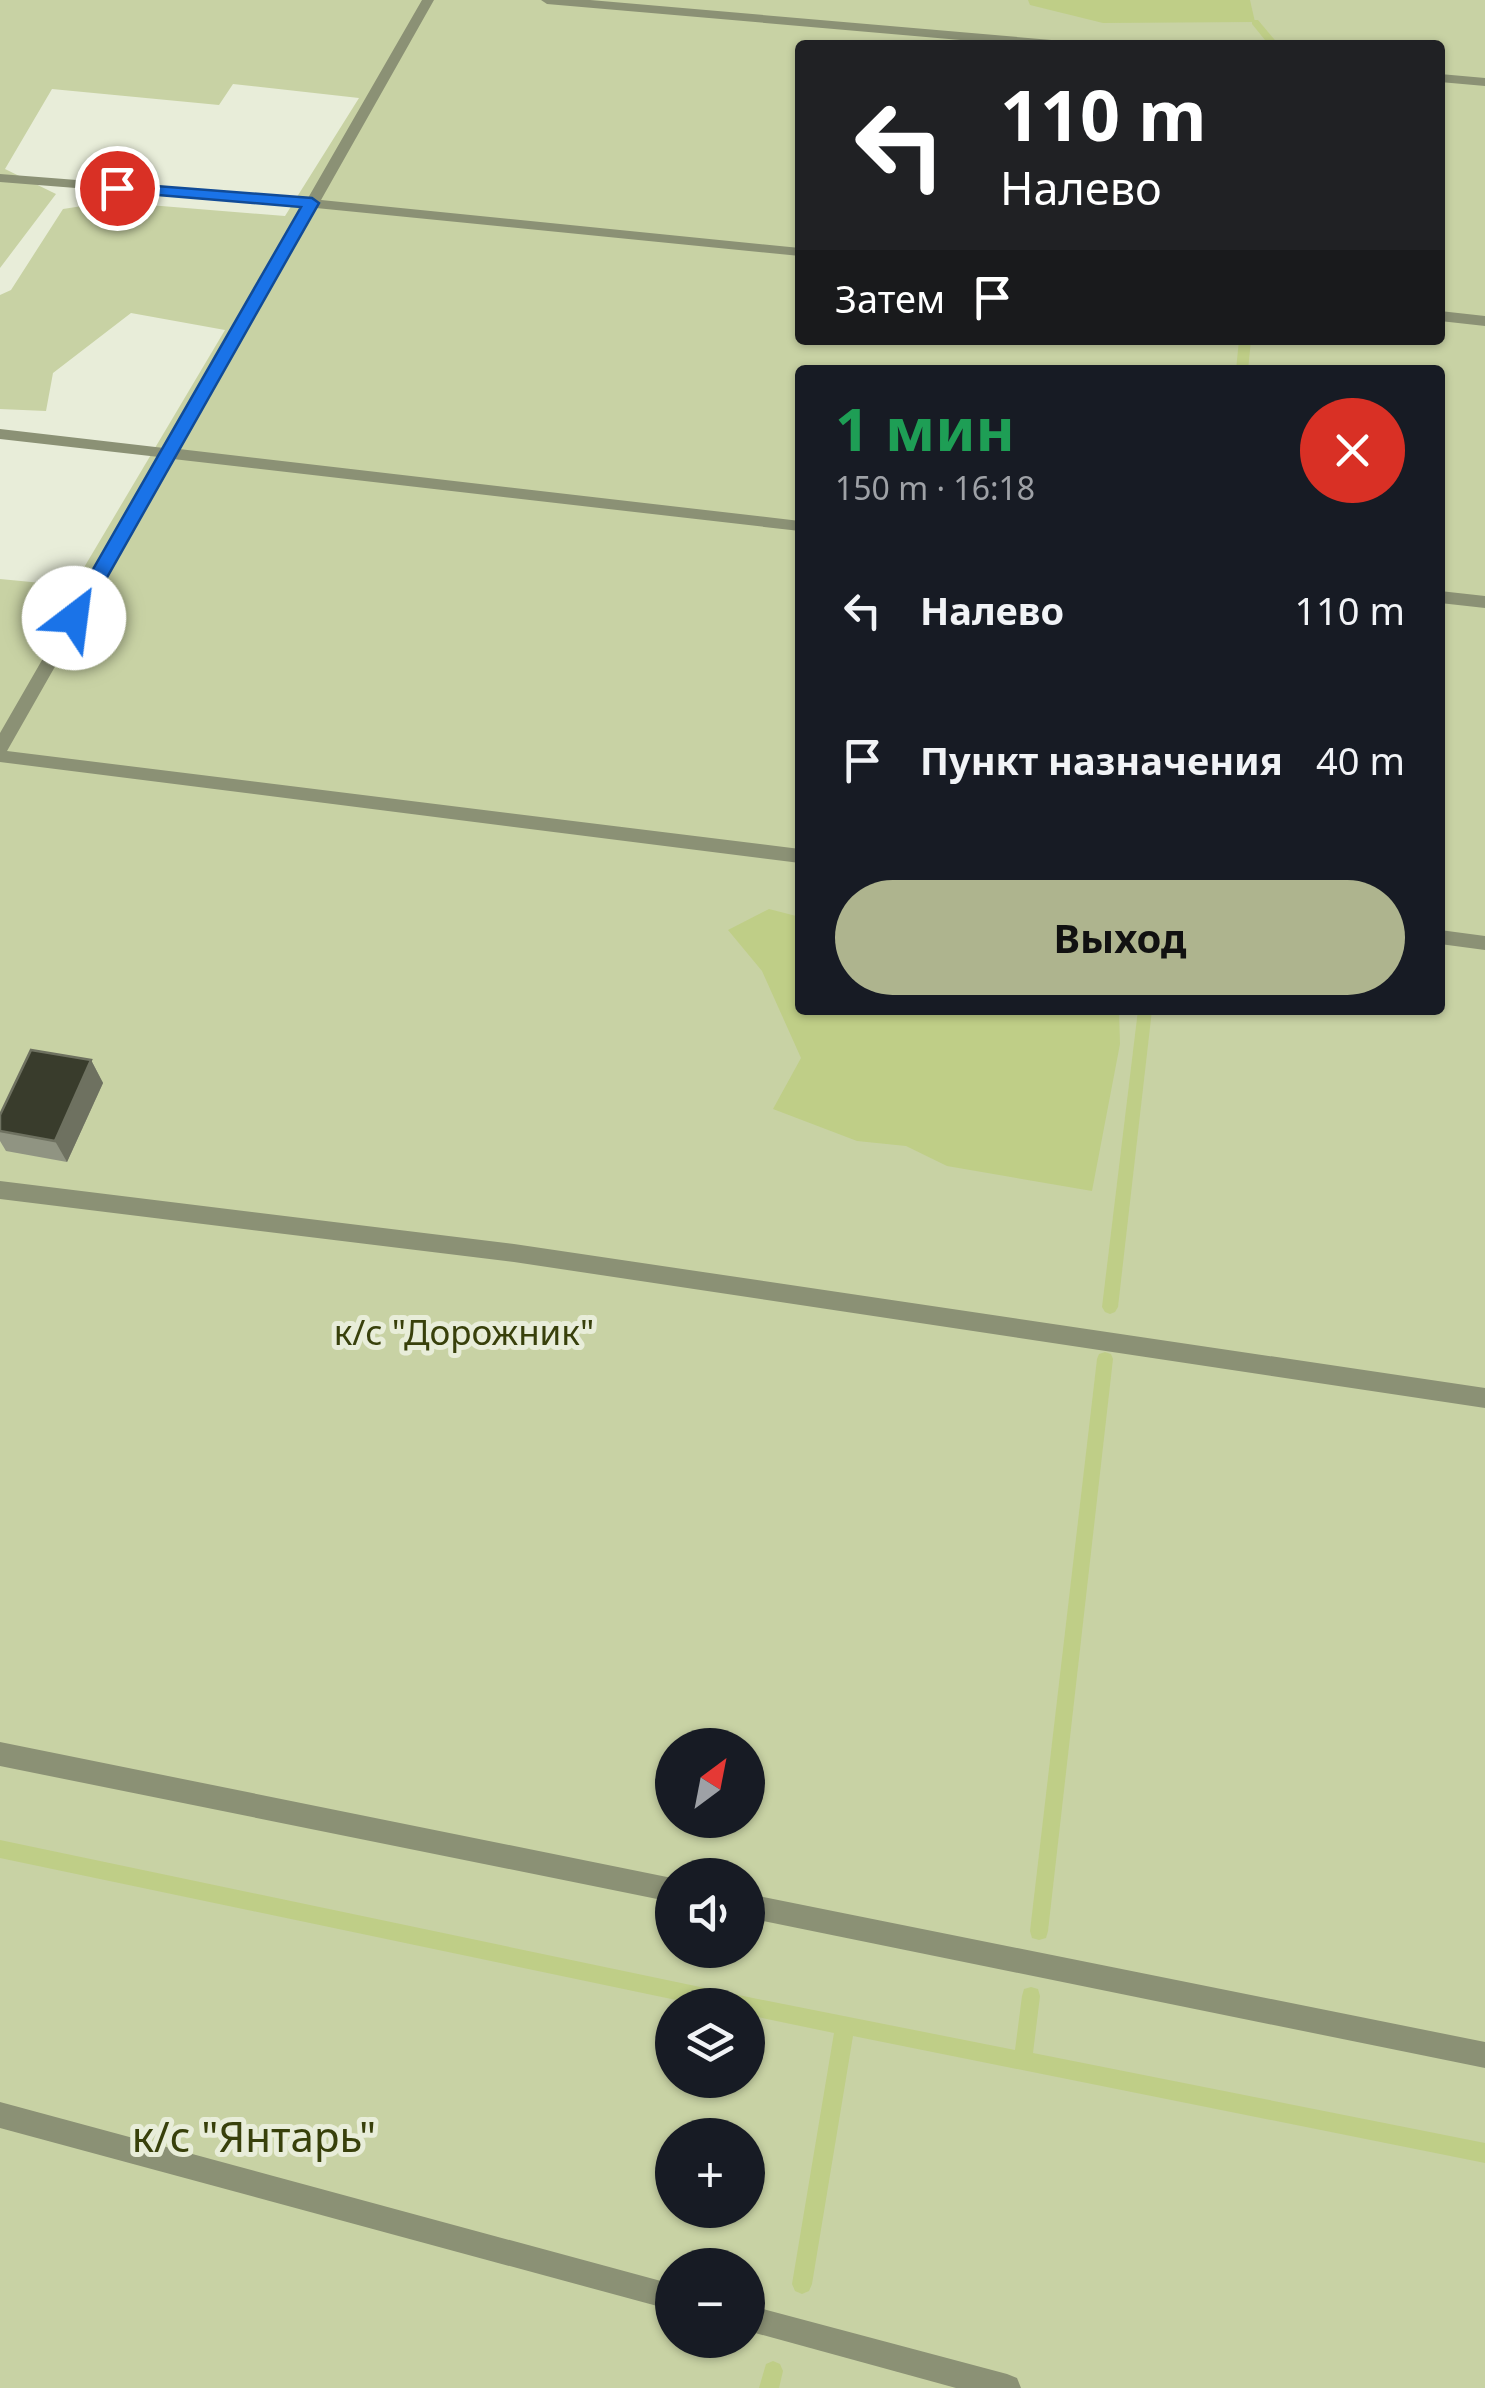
<!DOCTYPE html>
<html lang="ru">
<meta charset="utf-8">
<style>
body{margin:0;font-family:"Noto Sans",sans-serif;background:#242831;color:#f1f3f6;height:100vh;display:flex;flex-direction:column;font-size:38px;white-space:nowrap}
*{box-sizing:border-box;margin:0}
p{font-size:32px;color:#9ea1a6}
.icon{flex:none;width:55px;height:55px;fill:none;stroke:currentColor;stroke-width:2;stroke-linecap:round;stroke-linejoin:round}
.map{position:relative;flex:1;overflow:hidden}
.side{position:absolute;left:795px;top:365px;width:650px;height:650px;display:flex;flex-direction:column;background:#171b24;border-radius:10px;box-shadow:0 2px 8px #0004}
.side>*{flex:none}
.banner{position:absolute;left:795px;top:40px;width:650px;height:305px;border-radius:10px;box-shadow:0 2px 8px #0004;background:#202124;color:#fff;overflow:hidden}
.needle{width:65px;rotate:32deg}
.controls{position:absolute;left:655px;top:1728px;display:grid;gap:20px}
.controls a{display:grid;place-items:center;width:110px;height:110px;border-radius:50%;background:#171b24;box-shadow:0 2px 8px #0004;font-size:50px}
.pin{position:absolute;display:grid;place-items:center;width:85px;height:85px;color:#fff;margin:-42px;border:5px solid #fff;border-radius:50%;box-shadow:0 2px 10px #0007}
.me{position:absolute;width:110px;margin:-55px;rotate:30deg;stroke-linejoin:round;filter:drop-shadow(0 0 8px #0008)}
.turn{display:flex;align-items:center;gap:35px;height:210px;padding:0 40px;font-size:45px}
.turn .icon{width:130px;height:130px;stroke-width:2.5}
.turn b{display:block;font-size:70px;line-height:85px}
.then{display:flex;align-items:center;height:95px;padding:0 40px;background:#0003;gap:20px;font-size:38px}
.round{display:grid;place-items:center;flex:none;width:105px;height:105px;border-radius:52px;background:#242831}
.head{display:flex;align-items:center;justify-content:space-between;height:170px;padding:0 40px}
h1{font-size:60px;font-weight:700;line-height:75px;color:#1e9e55}
.cta{display:flex;gap:20px;margin-top:auto;padding:20px 40px}
.cta a{flex:1;height:115px;border-radius:60px;background:#aeb48e;color:#111;font-size:40px;font-weight:700;line-height:115px;text-align:center}
ul{padding:0;list-style:none}
li{display:flex;align-items:center;gap:30px;height:150px;padding:0 40px}
li div{flex:1}
li b{display:block;font-size:38px}
li em{font-style:normal}
.map>svg:first-child{display:block}
.green{fill:#c8d2a4;fill-rule:evenodd}
.water{fill:#bfce87}
.lines{fill:none;stroke-linecap:round;stroke-linejoin:round}
.stream{fill:#bfce87;fill-rule:evenodd}
.lane{fill:#8b9175;fill-rule:evenodd}
.wall{fill:#909482}
.shaded-wall{fill:#6e7160}
.building{fill:#393c2c;stroke:#6e7160;stroke-width:2.5}
.route{fill:#1a73e8;stroke:#114b97;stroke-width:2.5}
.labels{text-anchor:middle;dominant-baseline:central;stroke-width:10;stroke-linejoin:round;paint-order:stroke}
.park-label{font-size:35px;fill:#38400b;stroke:#e8edd9}
.near-park-label{font-size:42px;fill:#38400b;stroke:#e8edd9}
</style>
<div class="map">
<svg width="1485" height="2388" viewBox="0 0 1485 2388">
<rect width="100%" height="100%" fill="#e8edd9"/>
<path class="green" d="M0,0H1485V2388H0V579L73,586L225,330L131,313L53,373L46,411L0,409V295L11,290L63,209L134,198L149,205L285,216L359,98L233,84L219,105L52,89L5,169L56,194L0,268ZM800,45H1440V340H800ZM800,370H1440V1010H800ZM672,1745H748V1820H672ZM672,1875H748V1950H672ZM672,2005H748V2080H672ZM672,2135H748V2210H672ZM672,2265H748V2340H672Z"/>
<g class="water">
<polygon points="1028,0 1250,0 1255,22 1103,23 1030,5"/>
<polygon points="769,909 800,917 800,1010 1119,1010 1120,1044 1092,1191 947,1166 906,1146 857,1141 773,1109 801,1058 762,971 728,930"/>
</g>
<g class="lines">
<g class="stream">
<polygon points="1252,20 1258,20 1279,45 1269,45 1252,24"/>
<polygon points="1239,340 1251,340 1248,370 1236,370"/>
<polygon points="1138,1010 1152,1010 1118,1307 1115,1312 1110,1314 1105,1312 1102,1307"/>
<polygon points="1105,1352 1111,1354 1113,1359 1048,1931 1046,1938 1039,1940 1032,1938 1030,1931 1097,1359 1099,1354"/>
<polygon points="0,1840 748,1997 1015,2050 1022,1996 1024,1989 1031,1987 1038,1989 1040,1996 1033,2053 1485,2143 1485,2163 853,2036 812,2284 809,2291 802,2294 795,2291 792,2284 834,2033 748,2015 748,2005 700,2005 0,1858"/>
<polygon points="773,2361 780,2364 783,2371 779,2388 759,2388 766,2364"/>
</g>
<g class="lane">
<polygon points="422,0 434,0 321,200 800,248 800,256 316,208 179,449 800,521 800,531 173,459 7,751 800,849 800,863 0,762 0,733 159,457 0,439 0,429 164,448 303,206 0,182 0,174 308,198"/>
<polygon points="541,0 590,0 1063,41 1069,45 1019,45 547,4"/>
<polygon points="1440,74 1485,78 1485,86 1440,82"/>
<polygon points="1440,311 1485,316 1485,326 1440,321"/>
<polygon points="1440,591 1485,596 1485,608 1440,603"/>
<polygon points="1440,930 1485,936 1485,950 1440,944"/>
<polygon points="0,1181 514,1244 1485,1388 1485,1408 514,1262 0,1199"/>
<polygon points="0,1742 672,1878 672,1902 0,1766"/>
<polygon points="748,1894 1485,2042 1485,2068 748,1918"/>
<polygon points="0,2102 672,2284 672,2310 0,2128"/>
<polygon points="748,2305 1007,2374 1017,2378 1021,2388 956,2388 748,2331"/>
</g>
</g>
<polygon class="wall" points="91,1060 103,1083 67,1162 6,1151 0,1141 0,1115"/>
<polygon class="shaded-wall" points="91,1060 103,1083 67,1162 55,1141"/>
<polygon class="building" points="31,1050 91,1060 55,1141 0,1131 0,1115"/>
<polygon class="route" points="117,183 312,198 319,203 84,618 74,624 65,618 301,207 111,191 109,188"/>
<g class="labels">
<g class="park-label">
<text x="464" y="1331">к/с "Дорожник"</text>
</g>
<g class="near-park-label">
<text x="254" y="2135">к/с "Янтарь"</text>
</g>
</g>
</svg>
<div class="controls">
<a><svg class="needle" viewBox="-14 -14 28 28"><path d="M0-13l5 13h-10z" fill="#e53935"/><path d="M0 13l5-13h-10z" fill="#9ea1a6"/></svg></a>
<a><svg class="icon" aria-label="sound" viewBox="0 0 24 24"><path d="M4 9h4l5-4v14l-5-4H4zM17 9q2 3 0 6"/></svg></a>
<a><svg class="icon" aria-label="layers" viewBox="0 0 24 24"><path d="M12 4l9 5-9 5-9-5zM3 14l9 5 9-5"/></svg></a>
<a>+</a>
<a>−</a>
</div>
<div class="pin" style="left:117px;top:188px;background:#d93025"><svg class="icon" aria-label="arrive" viewBox="0 0 24 24"><path d="M6 21V4h12l-3 4 3 4H6"/></svg></div>
<svg class="me" style="left:74px;top:618px" viewBox="-20 -20 40 40"><circle r="19" fill="#fff"/><path d="M0-13L10 11 0 6-10 11z" fill="#1a73e8"/></svg>
<div class="banner">
<div class="turn"><svg class="icon" aria-label="left" viewBox="0 0 24 24"><path d="M17 20v-9H6M10 6l-5 5 5 5"/></svg><div><b>110 m</b>Налево</div></div>
<div class="then">Затем<svg class="icon" aria-label="arrive" viewBox="0 0 24 24"><path d="M6 21V4h12l-3 4 3 4H6"/></svg></div>
</div>
<section class="side">
<div class="head"><div><h1>1 мин</h1><p>150 m · 16:18</p></div><a class="round" style="background:#d93025;color:#fff"><svg class="icon" aria-label="close" viewBox="0 0 24 24"><path d="M6 6l12 12M18 6L6 18"/></svg></a></div>
<ul>
<li><svg class="icon" aria-label="left" viewBox="0 0 24 24"><path d="M17 20v-9H6M10 6l-5 5 5 5"/></svg><div><b>Налево</b></div><em>110 m</em></li>
<li><svg class="icon" aria-label="arrive" viewBox="0 0 24 24"><path d="M6 21V4h12l-3 4 3 4H6"/></svg><div><b>Пункт назначения</b></div><em>40 m</em></li>
</ul>
<div class="cta"><a>Выход</a></div>
</section>
</div>
